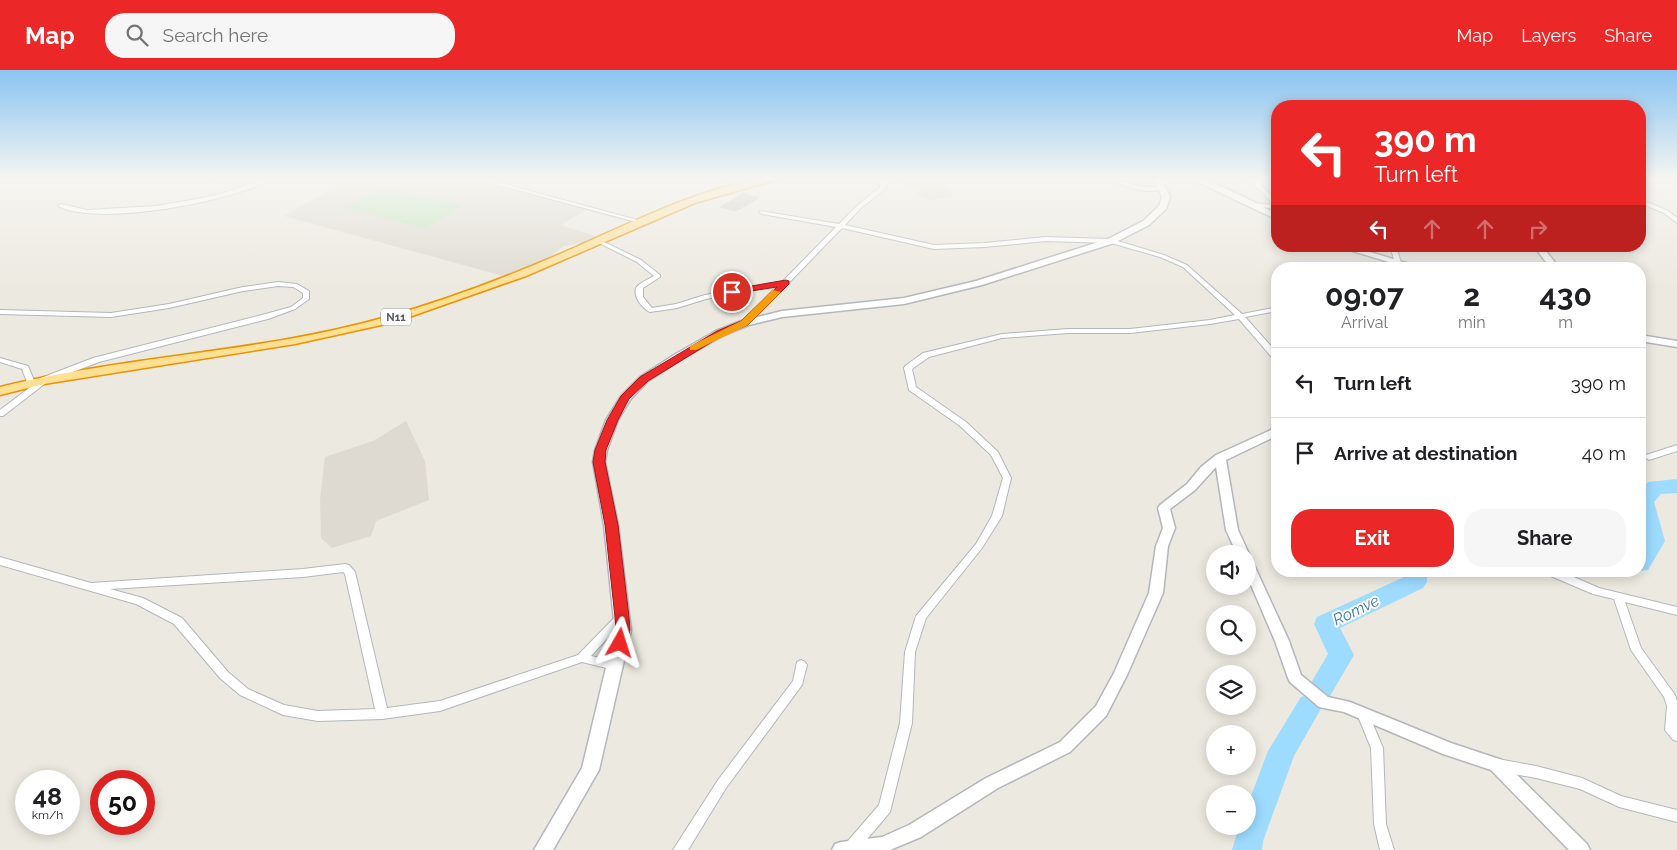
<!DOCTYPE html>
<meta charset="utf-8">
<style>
body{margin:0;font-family:Raleway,sans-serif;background:#f6f6f6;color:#202124;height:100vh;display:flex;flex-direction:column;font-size:19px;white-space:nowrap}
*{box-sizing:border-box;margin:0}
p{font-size:16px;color:#757577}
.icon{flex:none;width:28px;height:28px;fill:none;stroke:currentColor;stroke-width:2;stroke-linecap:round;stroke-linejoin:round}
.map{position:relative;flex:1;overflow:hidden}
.drawer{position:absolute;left:1271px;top:192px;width:375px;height:315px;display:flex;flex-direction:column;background:#fff;border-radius:20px;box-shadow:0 2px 12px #0003}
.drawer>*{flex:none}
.hud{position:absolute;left:1271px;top:30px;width:375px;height:152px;border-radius:20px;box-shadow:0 2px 12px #0003;background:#eb2827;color:#fff;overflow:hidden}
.buttons{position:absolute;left:1206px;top:475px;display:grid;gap:10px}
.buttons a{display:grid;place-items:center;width:50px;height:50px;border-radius:50%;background:#fff;box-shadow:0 2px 12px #0003;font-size:25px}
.speed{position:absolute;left:15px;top:700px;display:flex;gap:10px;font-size:25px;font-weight:700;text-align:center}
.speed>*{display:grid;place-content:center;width:65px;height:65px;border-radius:50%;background:#fff;box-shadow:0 2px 12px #0003;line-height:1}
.speed small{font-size:12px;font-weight:400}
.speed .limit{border:8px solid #d22;background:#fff;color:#111}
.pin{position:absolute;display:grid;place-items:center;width:42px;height:42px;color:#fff;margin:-21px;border:2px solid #fff;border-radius:50%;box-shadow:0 1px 5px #0007}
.me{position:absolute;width:55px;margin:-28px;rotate:6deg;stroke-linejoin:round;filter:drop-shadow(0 0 4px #0008)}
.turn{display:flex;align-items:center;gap:18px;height:105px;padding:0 20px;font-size:22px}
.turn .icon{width:65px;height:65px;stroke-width:2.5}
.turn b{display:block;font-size:35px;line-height:42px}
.lanes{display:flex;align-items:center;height:48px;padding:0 20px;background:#0003;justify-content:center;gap:25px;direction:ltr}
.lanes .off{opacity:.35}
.eta{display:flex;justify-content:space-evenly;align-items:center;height:85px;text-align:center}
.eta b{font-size:30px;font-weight:700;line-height:35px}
.action{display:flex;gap:10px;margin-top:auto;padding:10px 20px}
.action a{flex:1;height:58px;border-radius:20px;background:#eb2827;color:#fff;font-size:20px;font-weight:700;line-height:58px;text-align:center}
.action a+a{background:#f6f6f6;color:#202124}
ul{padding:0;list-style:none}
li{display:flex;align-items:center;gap:15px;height:70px;padding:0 20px;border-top:1px solid #e0e0e0}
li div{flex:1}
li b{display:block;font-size:19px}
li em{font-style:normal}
header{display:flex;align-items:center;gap:30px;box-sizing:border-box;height:70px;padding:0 25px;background:#eb2827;color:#fff}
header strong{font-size:24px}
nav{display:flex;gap:28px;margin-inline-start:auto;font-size:18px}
.search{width:350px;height:45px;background:#f6f6f6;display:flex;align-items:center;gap:12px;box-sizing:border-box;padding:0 18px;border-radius:20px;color:#757577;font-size:19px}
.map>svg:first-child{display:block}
.education{fill:#dedad1}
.green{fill:#bee5bb}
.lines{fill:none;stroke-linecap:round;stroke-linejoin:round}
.river{fill:#9ddbff;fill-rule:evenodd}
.building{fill:#c9c5bf;stroke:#d1cabe}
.minor-casing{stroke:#b3b7bb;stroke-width:2}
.tertiary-casing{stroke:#b3b7bb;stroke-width:3}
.secondary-casing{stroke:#b4b8bd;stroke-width:3}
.trunk-casing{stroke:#ec9100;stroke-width:3}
.minor{fill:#fff;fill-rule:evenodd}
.tertiary{fill:#fff;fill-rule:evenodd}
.secondary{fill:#fff;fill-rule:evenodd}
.trunk{fill:#fee094;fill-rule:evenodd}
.route{fill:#eb2827;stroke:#991a19}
.slow{fill:#f59e0b}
.labels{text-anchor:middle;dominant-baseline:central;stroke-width:4;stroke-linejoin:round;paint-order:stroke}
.shield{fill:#fff;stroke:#8b8e90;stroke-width:1}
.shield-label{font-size:11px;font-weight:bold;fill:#595d61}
.near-water-label{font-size:16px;font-style:italic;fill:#3877a9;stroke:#fff}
</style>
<header>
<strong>Map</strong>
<div class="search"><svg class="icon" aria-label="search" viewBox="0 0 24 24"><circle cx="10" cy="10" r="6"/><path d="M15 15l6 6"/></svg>Search here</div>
<nav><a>Map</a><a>Layers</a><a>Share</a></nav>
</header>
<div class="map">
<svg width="1677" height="780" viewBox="0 0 1677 780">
<rect width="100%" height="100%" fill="#ece9e0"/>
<g class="education">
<polygon points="350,109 472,109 488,113 585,140 561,155 598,167 586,172 563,176 548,188 507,207 284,146"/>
<polygon points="894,109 935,109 937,113 951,119 952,126 932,130 924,128 918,125 918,121"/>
<polygon points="406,351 425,391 429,430 376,451 371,466 332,478 321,468 320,429 325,387 373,371"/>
</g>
<polygon class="green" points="384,118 464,135 425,158 343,138"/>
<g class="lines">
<g class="river">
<polygon points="1677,409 1677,423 1661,424 1654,432 1665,471 1648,500 1637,501 1640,501 1640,475 1643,471 1640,460 1640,421 1648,412"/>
<polygon points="1405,501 1427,501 1427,512 1423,518 1340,558 1354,585 1330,626 1320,629 1323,635 1294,686 1263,771 1262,780 1232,780 1239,756 1248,756 1248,734 1268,681 1301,627 1311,624 1308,618 1328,584 1314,554 1317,547 1404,507"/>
</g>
</g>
<polygon class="building" points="743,123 759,128 736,141 720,137"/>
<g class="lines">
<g class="minor-casing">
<g id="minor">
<polygon points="121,109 211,109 208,111 149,113 124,111"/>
<path d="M263,109H271C234,132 95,157 58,136L61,134L87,140L156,136L202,128L223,123Z"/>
<polygon points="476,109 486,109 641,151 636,152"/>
<polygon points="721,109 733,109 747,113 744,115"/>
<path d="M881,109H887L885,119L861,138L845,155L934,175L985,173L1045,167L1111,169L1164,185L1187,195L1242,244L1278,237V241L1245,247L1278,284V291H1275L1239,249L1210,254L1130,263H1068L1002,268L929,287L912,299L916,317L966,352L998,382L1011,408L1002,446L982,478L926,548L915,582L912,653L891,738L890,742L858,780H847L845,777L847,772L879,735L900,653L905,582L916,546L976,474L992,446L1003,408L991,385L960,356L909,320L904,298L905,296L923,283L1002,264L1068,259H1130L1210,250L1235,245L1183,197L1160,187L1111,173L1045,171L985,177L934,179L842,158L748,255H742V251L778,215L706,229L677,238L650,242C643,239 633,227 636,218C639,213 649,209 654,206L637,192L595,171L600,170L641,190L660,205V207L643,218V227L652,238L676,234L705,225L783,211L836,157L762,144L759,142L760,141L839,154L857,136L880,117Z"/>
<path d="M1111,109C1119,109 1124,112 1131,114C1139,117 1148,117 1156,117V112L1159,110L1162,112V119C1150,125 1122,117 1111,109Z"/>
<polygon points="1245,109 1252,109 1256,112 1255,109 1261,109 1263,117 1278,132 1278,139 1251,136 1251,134 1253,133 1274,135 1258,118"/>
<polygon points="1640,129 1668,141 1677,148 1677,153 1664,143 1640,133"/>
<polygon points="1390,176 1396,176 1401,193 1398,199 1392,199 1395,193"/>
<polygon points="278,212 297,214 309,221 309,229 295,239 268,249 99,292 47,312 3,346 0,346 0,340 33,315 28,315 22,299 0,292 0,288 28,296 35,313 41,308 93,288 262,245 291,237 303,228 303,223 293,217 278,216 243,221 169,238 111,247 0,244 0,240 111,243 169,234 243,217"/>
<polygon points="1677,375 1677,381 1649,390 1645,387 1646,385"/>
<path d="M0,487L91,513L303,499L345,494L349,495L355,502L387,638L440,631L578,585L618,544L622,543L626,544L627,547L591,586L619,592L621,595L619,598L615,600L582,592L440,641L382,649L318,651L283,645L240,625L220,608L174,554L136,534L0,495ZM343,502L345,504L375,639L318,641L284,635L248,619L228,602L182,548L143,528L110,519L303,507Z"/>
<polygon points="1545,501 1560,501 1599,518 1677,537 1677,545 1625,532 1641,578 1675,625 1677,631 1677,671 1673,670 1665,660 1667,636 1664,627 1631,580 1614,529 1593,524 1546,504"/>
<polygon points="801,590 805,592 807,595 802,615 726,718 688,780 673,780 718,710 793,611 797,592"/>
<polygon points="1363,639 1367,640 1383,678 1386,754 1394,780 1380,780 1374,754 1371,678 1357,644 1359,640"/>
<polygon points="1498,689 1536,696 1582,708 1621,726 1677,740 1677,752 1619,737 1580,719 1536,708 1498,701 1494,699 1492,695 1494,691"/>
</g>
</g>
<g class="tertiary-casing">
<g id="tertiary">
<path d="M1191,109C1215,109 1255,133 1278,145V150Z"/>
<polygon points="1336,176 1350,176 1426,199 1412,199"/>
<polygon points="1534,176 1542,176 1560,199 1551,199"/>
<polygon points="1640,265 1677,271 1677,277 1640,271"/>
<polygon points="1278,354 1278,365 1226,390 1238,460 1249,484 1248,487 1248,484 1237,484 1226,460 1216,397 1195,420 1170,439 1175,458 1168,476 1163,523 1127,605 1106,646 1070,682 998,718 921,767 890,780 832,780 835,774 841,772 882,767 909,755 986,708 1060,672 1096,636 1114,603 1149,523 1156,476 1163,458 1158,438 1160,435 1187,414 1201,397 1216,385 1271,360 1274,355"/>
<polygon points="1248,490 1253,492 1254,495 1289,571 1301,605 1328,627 1350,632 1451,673 1502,690 1587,774 1590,780 1569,780 1491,700 1443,684 1344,642 1319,637 1290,612 1288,608 1275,571 1248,508"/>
</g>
</g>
<g class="secondary-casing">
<polygon id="secondary" points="1154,109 1162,109 1170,127 1166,139 1149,155 1114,173 982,215 904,234 782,247 749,255 724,265 682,289 648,311 630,330 618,350 607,380 605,392 618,455 631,560 599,700 553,780 534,780 582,698 615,560 604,455 593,392 595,380 606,350 621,326 640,307 674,285 716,261 741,251 782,241 904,228 976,211 1108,169 1143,151 1159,136 1162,127"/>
</g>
<g class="trunk-casing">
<path id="trunk" d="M758,109H779L695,133L526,206L395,252L295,274L44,314L0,325V317C127,285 260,283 386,247C451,229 515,204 576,177C635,151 694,121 758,109Z"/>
</g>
<use href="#minor" class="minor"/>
<use href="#tertiary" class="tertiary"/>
<use href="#secondary" class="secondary"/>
<use href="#trunk" class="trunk"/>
</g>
<linearGradient id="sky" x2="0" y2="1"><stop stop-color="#8ac4f1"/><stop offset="0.5" stop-color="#f6f5f1"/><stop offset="1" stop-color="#f6f5f1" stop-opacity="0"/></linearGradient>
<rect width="1677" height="218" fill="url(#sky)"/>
<polygon class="route" points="786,210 789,211 789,214 748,255 723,265 648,311 629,329 618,350 606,380 605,392 618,455 629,547 630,560 625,577 615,577 613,573 616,560 615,547 605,455 593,392 595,380 607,350 621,326 640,307 717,261 741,251 777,217 732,224 729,223 729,220"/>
<polygon class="slow" points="773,220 781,222 748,255 696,280 690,280 690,276 741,251"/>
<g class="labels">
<rect class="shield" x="381" y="238.5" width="30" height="17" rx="4"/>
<g class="shield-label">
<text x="396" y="247">N11</text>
</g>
<g class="near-water-label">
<text transform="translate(1356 540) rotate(-26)">Romve</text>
</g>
</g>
</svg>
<div class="buttons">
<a><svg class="icon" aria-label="sound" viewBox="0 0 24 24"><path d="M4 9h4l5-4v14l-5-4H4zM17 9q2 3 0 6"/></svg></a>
<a><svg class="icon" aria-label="search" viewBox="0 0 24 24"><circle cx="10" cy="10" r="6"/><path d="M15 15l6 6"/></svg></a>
<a><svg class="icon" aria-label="layers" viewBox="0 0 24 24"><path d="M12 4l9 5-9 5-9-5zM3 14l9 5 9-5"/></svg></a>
<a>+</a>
<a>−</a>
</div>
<div class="speed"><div>48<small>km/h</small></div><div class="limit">50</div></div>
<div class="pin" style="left:732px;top:222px;background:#d93025"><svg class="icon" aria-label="arrive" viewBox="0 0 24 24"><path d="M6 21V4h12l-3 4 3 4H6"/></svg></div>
<svg class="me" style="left:620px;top:573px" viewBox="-20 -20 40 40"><path d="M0-17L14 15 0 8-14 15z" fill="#eb2827" stroke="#fff" stroke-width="4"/></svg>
<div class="hud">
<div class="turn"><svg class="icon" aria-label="left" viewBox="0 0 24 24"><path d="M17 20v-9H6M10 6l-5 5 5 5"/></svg><div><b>390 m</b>Turn left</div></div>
<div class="lanes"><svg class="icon" aria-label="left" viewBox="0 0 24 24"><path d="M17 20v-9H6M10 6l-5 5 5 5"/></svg><svg class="icon off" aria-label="ahead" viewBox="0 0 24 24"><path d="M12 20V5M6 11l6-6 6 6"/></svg><svg class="icon off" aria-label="ahead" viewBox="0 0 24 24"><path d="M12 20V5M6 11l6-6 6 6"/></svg><svg class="icon off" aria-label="right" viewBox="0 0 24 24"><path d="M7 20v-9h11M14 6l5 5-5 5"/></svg></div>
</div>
<section class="drawer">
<div class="eta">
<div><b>09:07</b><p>Arrival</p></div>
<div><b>2</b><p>min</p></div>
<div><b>430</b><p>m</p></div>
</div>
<ul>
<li><svg class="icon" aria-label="left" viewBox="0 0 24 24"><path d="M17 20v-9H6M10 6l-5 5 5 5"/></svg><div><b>Turn left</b></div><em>390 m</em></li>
<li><svg class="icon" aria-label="arrive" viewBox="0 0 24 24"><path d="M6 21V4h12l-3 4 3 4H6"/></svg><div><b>Arrive at destination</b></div><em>40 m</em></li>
</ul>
<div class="action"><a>Exit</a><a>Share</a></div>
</section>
</div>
